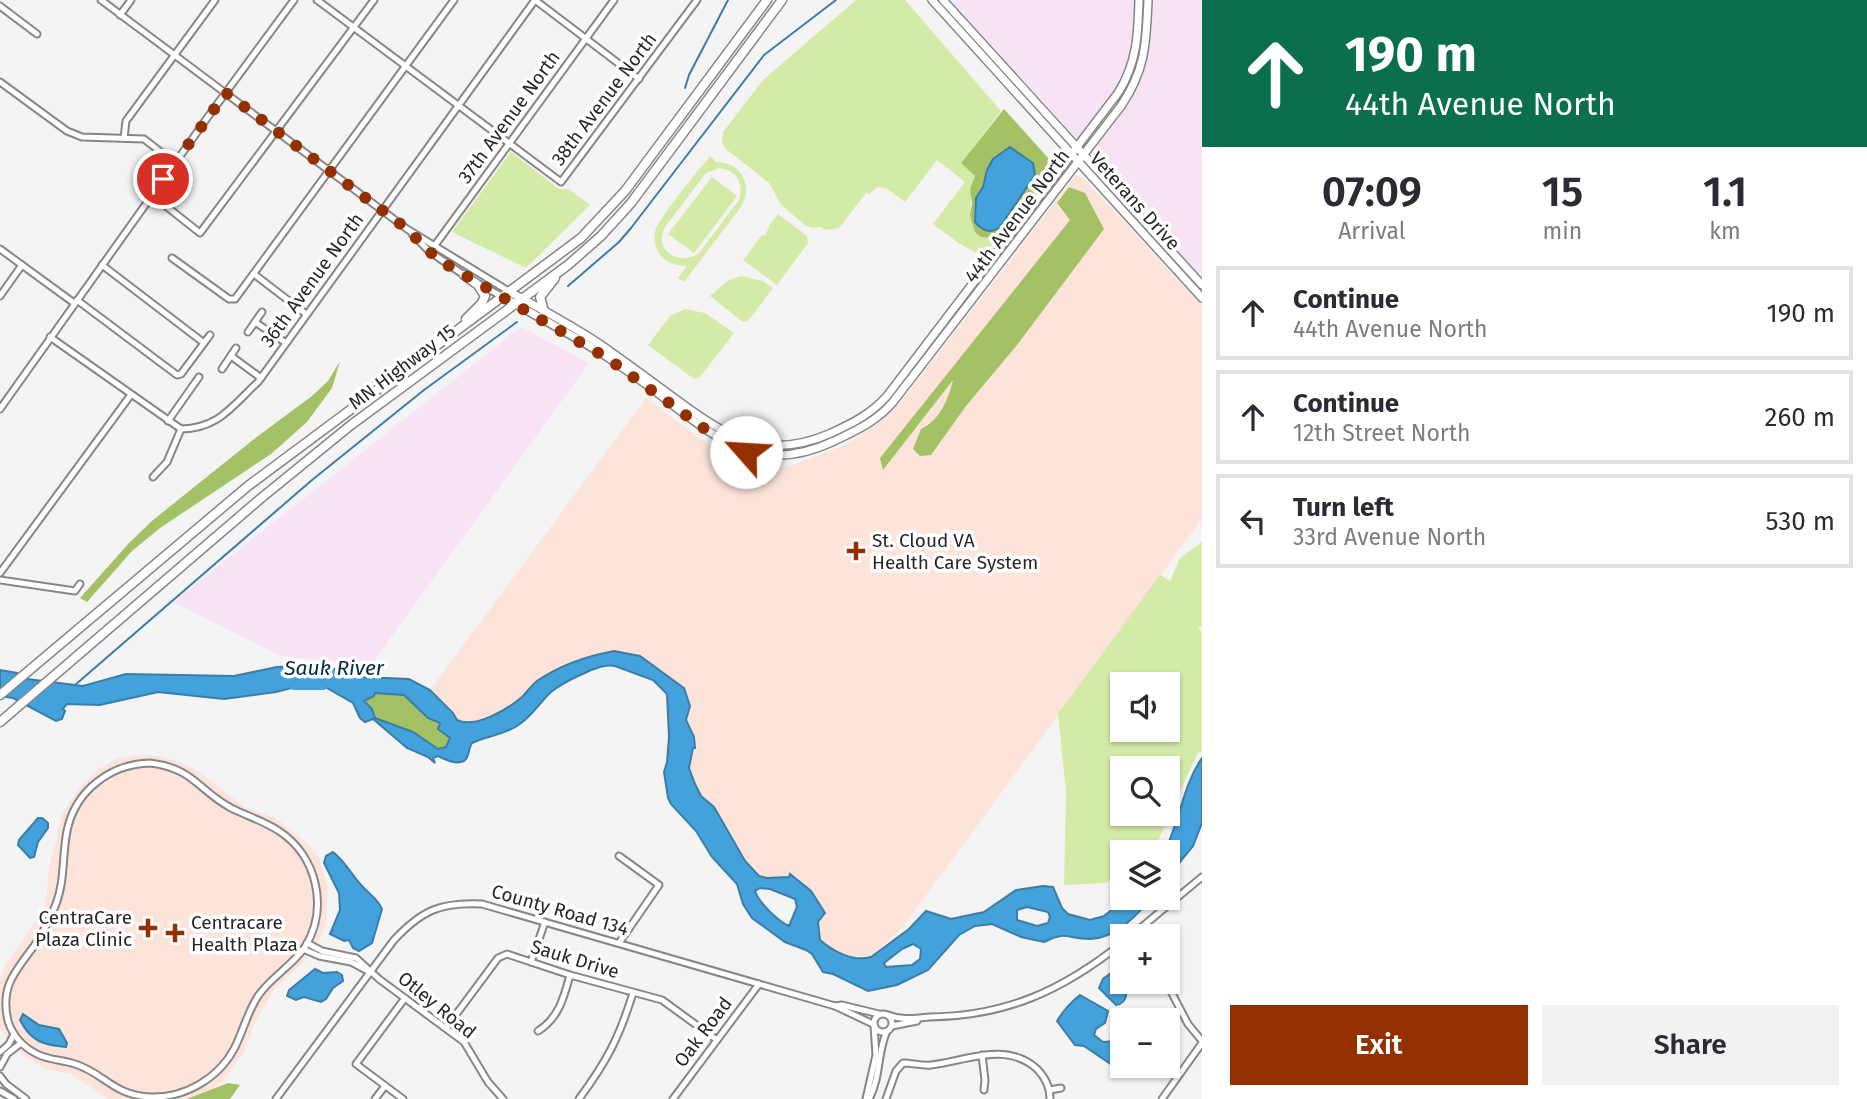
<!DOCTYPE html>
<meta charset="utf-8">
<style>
body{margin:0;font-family:"Fira Sans",sans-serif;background:#f2f2f3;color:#2b2b33;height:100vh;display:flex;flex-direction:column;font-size:26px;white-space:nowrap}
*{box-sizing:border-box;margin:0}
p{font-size:23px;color:#7c7c81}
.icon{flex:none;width:38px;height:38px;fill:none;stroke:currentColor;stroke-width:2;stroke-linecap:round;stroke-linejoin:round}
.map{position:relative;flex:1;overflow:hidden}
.panel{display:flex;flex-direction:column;background:#fff;width:665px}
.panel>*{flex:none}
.banner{background:#0b6e4f;color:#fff;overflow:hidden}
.tools{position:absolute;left:1110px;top:672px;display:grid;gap:14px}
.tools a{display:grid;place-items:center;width:70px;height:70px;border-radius:0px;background:#fff;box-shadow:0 2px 5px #0004;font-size:35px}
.pin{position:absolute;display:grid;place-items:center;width:60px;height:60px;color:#fff;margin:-30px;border:4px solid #fff;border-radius:50%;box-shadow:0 2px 7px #0007}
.me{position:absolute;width:77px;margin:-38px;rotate:296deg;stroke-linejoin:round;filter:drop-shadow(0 0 5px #0008)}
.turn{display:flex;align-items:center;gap:24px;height:147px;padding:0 28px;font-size:32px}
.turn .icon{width:91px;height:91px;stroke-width:2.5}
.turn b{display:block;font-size:49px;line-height:60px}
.eta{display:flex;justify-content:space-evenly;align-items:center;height:119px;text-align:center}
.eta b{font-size:42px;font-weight:600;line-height:49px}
.cta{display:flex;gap:14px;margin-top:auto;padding:14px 28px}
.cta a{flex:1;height:80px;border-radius:0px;background:#943000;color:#fff;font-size:28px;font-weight:600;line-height:80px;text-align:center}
.cta a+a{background:#f2f2f3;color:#2b2b33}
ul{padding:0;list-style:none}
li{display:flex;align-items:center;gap:21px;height:94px;margin:0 14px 10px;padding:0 14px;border:4px solid #e1e1e2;border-radius:0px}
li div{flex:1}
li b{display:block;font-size:26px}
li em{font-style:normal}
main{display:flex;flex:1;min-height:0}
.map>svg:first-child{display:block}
.industrial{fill:#f7e3f3}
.medical{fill:#fde4db}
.green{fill:#d4eba7;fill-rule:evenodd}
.forest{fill:#a4c165}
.water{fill:#43a2db;stroke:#3b7da5;stroke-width:2;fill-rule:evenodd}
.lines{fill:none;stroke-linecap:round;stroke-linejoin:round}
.stream{stroke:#3b7da5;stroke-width:2}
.river{stroke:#43a2db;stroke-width:8}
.minor-casing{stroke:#868687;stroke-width:9}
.major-casing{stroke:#868687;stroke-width:10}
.highway-casing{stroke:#868687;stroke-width:11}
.minor{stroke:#fff;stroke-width:5}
.major{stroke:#fff;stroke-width:7}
.highway{stroke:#fff;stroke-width:8}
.route{stroke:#943000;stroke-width:12;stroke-dasharray:0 21.6}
.poi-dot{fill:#943000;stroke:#fff;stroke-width:2.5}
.labels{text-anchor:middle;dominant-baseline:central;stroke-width:7;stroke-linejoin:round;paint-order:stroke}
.street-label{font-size:19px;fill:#272728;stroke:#fff}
.poi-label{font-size:19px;fill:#272728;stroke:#fff;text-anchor:start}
.water-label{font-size:21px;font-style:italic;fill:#032d44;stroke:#fff}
</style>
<main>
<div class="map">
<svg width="1202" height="1099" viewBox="0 0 1202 1099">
<rect width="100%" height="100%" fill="#f4f4f5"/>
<g class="industrial">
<polygon points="954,0 1202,0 1202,277 954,3"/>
<polygon points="521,327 589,363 371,665 281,656 173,602"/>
</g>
<g class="medical">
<polygon points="1076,175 1083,178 1202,306 1202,519 903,927 869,958 843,955 820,940 818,934 821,905 797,877 767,878 754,873 745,861 733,837 714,807 701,796 692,776 689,761 695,747 686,720 690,706 685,691 640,656 614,651 584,658 536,682 522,697 511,705 490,716 468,723 457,720 453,713 430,690 646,398 755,479 845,445 875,426 901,402"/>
<polygon points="139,755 159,756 182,763 199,772 243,806 277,819 311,847 319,858 328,887 326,924 319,941 306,960 276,987 256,1020 244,1052 223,1081 197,1099 108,1099 71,1074 46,1069 23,1055 0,1029 0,979 5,966 41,913 46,901 49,869 62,815 79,788 96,771 116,759"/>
</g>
<g class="green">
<polygon points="856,0 905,0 1001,111 961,163 975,176 973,181 970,210 989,238 998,238 983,257 960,244 933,224 965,182 937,160 905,202 886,188 877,187 869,194 866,193 839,228 825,230 821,227 812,228 806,226 781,205 769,183 726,149 722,143 723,132 763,80"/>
<polygon points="511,152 559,189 569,189 590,205 526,268 452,232"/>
<path d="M710,156L715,160L714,162C741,161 754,185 741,207L684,282L678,278L687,266C678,266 669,264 662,257C656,250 653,241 655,232C658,218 699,170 710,156ZM720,168C738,171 744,184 739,200L699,253C679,267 653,251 665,227L706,173Z"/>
<polygon points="712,177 737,196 694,253 668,234"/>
<polygon points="778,214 807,236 808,243 777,285 743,260 762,235 765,236 770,224"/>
<polygon points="741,276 763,281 773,288 748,321 743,322 710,296 729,280"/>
<polygon points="685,309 705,313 734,333 699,378 694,379 648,345 670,316"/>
<path d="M1202,542V626L1198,628L1202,632V751L1197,754L1153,852H1122V873L1106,883L1064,885L1066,791L1058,714L1160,575L1170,581L1180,558ZM1122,684H1167V730H1122ZM1122,768H1167V814H1122Z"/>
</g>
<g class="forest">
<polygon points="1004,109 1049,159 1059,163 998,238 981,237 975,232 970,215 972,203 970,189 975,176 961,163"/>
<path d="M1069,187L1085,193L1104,229L1017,345L966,406L931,455L920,456L913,449L921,429C940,420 948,400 953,380L883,470L880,458L1070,220L1057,203Z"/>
<polygon points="340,361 332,388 307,422 271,454 160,528 132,551 87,602 80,598 129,543 153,520 258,436 312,396 328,381"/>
<polygon points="375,693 404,695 428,718 440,723 438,730 451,738 446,747 438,749 413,732 375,718 372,709 364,701"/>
<polygon points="228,1083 240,1085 230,1099 187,1099"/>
</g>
<g class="water">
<path d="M1010,147L1033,163L1035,175L1000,227C990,235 982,230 975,222L976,198L983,187L987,170L993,159Z"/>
<path d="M614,651L640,656L684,688L690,706L686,720L694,737L695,748H693L689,768L695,784L701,796L714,807L745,861L759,876L767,878L789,877L790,874L811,891L825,913L818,922L820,940C834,952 853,962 871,957L909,929L926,911L951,919L984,912L1016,890L1043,886L1053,887L1062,908L1068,914L1090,920L1104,916L1126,898H1151C1138,915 1114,939 1090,939C1066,939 1068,930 1044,942L1021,937L992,924L975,926L959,935L928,970L897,985L868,991L833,974L823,972L812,954L806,950L785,942L752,918L743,904L737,884L712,857L696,831L671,804L668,798L664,772L667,762L669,737L667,694L653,680L615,666C605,664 598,668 589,671C576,677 563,682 551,692C539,703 532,717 517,726C503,735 487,736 472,743C469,747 469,756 466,759C459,767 444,759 438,756L433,758L435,763L428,757L407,748L373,719L365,722L360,718L353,703L325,687L315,686L303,685L276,692L224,699L158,692L100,705L67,704L63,709L65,711L62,719L56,721L13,698L0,696V670L17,673L19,677L27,679L83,686L126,674L234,676L277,667L311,665L336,669L362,677L409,679L430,690L453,713L457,720C475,729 508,709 522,697C527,692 531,686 537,681C559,666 587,656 614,651ZM375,693L404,695L428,718L440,723L438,729L450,738L446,747L438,749L413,732L375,718L372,709L364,701L374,696ZM760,888L770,889L795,899L797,907L789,926C778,921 759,903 755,891ZM1027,907L1048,912L1050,917L1048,923L1037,926L1017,920V910ZM913,944L921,949L920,959L912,965L886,967L884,963L902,949Z"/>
<path d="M1202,758V823L1193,846L1167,878V852H1164C1180,822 1182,787 1202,758Z"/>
<polygon points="38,818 42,818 48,823 48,828 38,842 34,857 30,858 18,845 19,840"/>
<path d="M333,852C346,862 352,876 363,887C370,895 378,899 382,909L372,943L359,951L353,948L349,940L344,941L330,934L340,910L339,893L324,863L326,856Z"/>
<path d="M1122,965V982L1117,989L1126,994C1126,1000 1122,1004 1116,1005L1099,988L1103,979Z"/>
<polygon points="315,969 323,973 337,972 342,975 343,981 333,988 326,999 321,1002 304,997 296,1000 287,996 289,990"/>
<path d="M1080,995L1108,1011L1105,1023L1096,1029L1094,1035L1103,1042L1118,1041L1122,1038V1066H1130L1127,1070L1118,1069L1084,1046L1075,1045L1057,1021C1063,1011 1071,1002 1080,995Z"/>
<path d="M23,1014L39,1025L59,1029L67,1043L66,1047C44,1045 31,1042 20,1020Z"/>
</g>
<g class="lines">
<g class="stream">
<polyline points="685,88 689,75 728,0"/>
<polyline points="568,286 619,242 631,228 764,55 836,0"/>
<polyline points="75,685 312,480 424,390 517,322"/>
</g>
<polyline class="river" points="294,686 323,686"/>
<g class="minor-casing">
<g id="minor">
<polyline points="101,0 407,229 510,292"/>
<polyline points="317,0 561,182 697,0"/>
<polyline points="535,0 639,79"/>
<polyline points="0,6 37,34"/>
<polyline points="120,15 131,0"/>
<polyline points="0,82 67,131 82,137 144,139 175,163"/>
<polyline points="124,138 126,121 215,0"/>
<polyline points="152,195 200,233 374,0"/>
<polyline points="412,234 430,252 464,275"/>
<polyline points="0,249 74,303"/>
<polyline points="430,252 614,0"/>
<polyline points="172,258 229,299 235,299 454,0"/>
<polyline points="102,265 204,343"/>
<polyline points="254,274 306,314"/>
<polyline points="479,284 503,297"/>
<polyline points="0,296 22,265"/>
<polyline points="77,300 177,375 181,374 210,335"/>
<polyline points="255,322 286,343"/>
<polyline points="248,332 262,312"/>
<path d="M50,337L181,429C219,428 231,407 258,382L535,0"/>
<polyline points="231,356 261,378"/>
<polyline points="222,369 236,348"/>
<polyline points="0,409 210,114 294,0"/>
<polyline points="168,421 199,377"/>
<polyline points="153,477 167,462 181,429"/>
<polyline points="0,573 130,396"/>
<polyline points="0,580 75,591 80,584"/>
<path d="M150,763C193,768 198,790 231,808C247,816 264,821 279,831C317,856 329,908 305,947C292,966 271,977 258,996C247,1013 243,1032 234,1049C218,1079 184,1098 151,1097C114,1096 104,1073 75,1064C63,1060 50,1060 39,1055C24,1048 13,1037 8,1021C0,986 15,972 34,946C43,933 50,919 56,904C65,881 62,856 67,831C75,791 110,764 150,763Z"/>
<polyline points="1131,936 1202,877"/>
<polyline points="307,943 322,951 356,958 379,979 464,1042 488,1082 503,1099"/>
<polyline points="619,943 659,885 619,856"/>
<polyline points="303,949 319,956 351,962 368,971"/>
<polyline points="531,962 545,922"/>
<polyline points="1166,982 1188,1024 1202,1041"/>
<polyline points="835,1006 873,1024"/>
<circle cx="883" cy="1023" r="9"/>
<path d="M888,1015C903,1021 915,1018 930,1017C1007,1016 1063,990 1122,943"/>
<polyline points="892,1026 917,1021"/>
<polyline points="446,1028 498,958 507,954 570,975 662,1000 717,1040"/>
<path d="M538,1031C559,1018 564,997 570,975"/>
<polyline points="0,1052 9,1044 14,1034"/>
<polyline points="982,1055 985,1080 984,1090"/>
<polyline points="0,1067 7,1054 21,1043"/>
<polyline points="0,1076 6,1084 26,1099"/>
<polyline points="1050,1090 1061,1088"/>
<polyline points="0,1091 14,1099"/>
<path d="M276,1099L394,940C422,910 441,902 482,904L835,1006L842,1005L879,1014"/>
<polyline points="375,1099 385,1086"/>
<polyline points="403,1099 356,1064 405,998"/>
<path d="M579,1099C607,1061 619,1038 633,993"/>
<polyline points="673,1099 759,984"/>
<polyline points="866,1099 876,1055 874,1026"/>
<path d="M869,1099C881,1077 877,1052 887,1031"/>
<path d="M886,1099L896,1071L903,1063C913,1063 922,1066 931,1065C966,1061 1007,1041 1037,1069C1046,1078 1050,1087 1050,1099"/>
<polyline points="1162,1099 1202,1043"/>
</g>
</g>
<g class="major-casing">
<g id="major">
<polyline points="932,0 1202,298"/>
<polyline points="943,0 1202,285"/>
<path d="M510,292C543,310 577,328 607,349C631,366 654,383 677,400C727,437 766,461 829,434C851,424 870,415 887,396L1118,93C1137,63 1138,35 1139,0"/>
<path d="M503,297C538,317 575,336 609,358C631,373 653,388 673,405C726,446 765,473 832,442C855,431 876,422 893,402L1121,106C1146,69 1146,43 1148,0"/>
</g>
</g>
<g class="highway-casing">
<g id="highway">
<polyline points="464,275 478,285 485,296 482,303 466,319"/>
<polyline points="544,311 540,297 555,278"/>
<polyline points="0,695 248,486 581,238 625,191 767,0"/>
<polyline points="0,722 260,499 351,425 568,265 601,236 631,203 782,0"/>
</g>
</g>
<use href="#minor" class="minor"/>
<use href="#major" class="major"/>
<use href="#highway" class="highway"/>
</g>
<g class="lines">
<polyline class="route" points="163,179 226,93 407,229 430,252 444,263 607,358 716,437 746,452"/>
</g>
<g class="poi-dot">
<path d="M852.5 540.5h7v7h7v7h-7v7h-7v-7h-7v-7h7z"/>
<path d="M144.5 917.5h7v7h7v7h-7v7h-7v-7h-7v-7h7z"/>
<path d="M171.5 922.5h7v7h7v7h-7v7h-7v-7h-7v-7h7z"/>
</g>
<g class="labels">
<g class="street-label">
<text transform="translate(604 99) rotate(-53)">38th Avenue North</text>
<text transform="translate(509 117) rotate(-54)">37th Avenue North</text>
<text transform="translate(1135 201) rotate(48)">Veterans Drive</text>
<text transform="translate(1017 216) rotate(-53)">44th Avenue North</text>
<text transform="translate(312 280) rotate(-54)">36th Avenue North</text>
<text transform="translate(402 367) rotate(-37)">MN Highway 15</text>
<text transform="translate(560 910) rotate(16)">County Road 134</text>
<text transform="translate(575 959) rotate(17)">Sauk Drive</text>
<text transform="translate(437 1005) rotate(39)">Otley Road</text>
<text transform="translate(703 1032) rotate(-53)">Oak Road</text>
</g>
<g class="poi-label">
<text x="872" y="540">St. Cloud VA<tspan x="872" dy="22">Health Care System</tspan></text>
<text x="132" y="917" text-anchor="end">CentraCare<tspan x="132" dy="22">Plaza Clinic</tspan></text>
<text x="191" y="922">Centracare<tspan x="191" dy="22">Health Plaza</tspan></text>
</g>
<g class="water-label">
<text x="334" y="668">Sauk River</text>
</g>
</g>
</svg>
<div class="tools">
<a><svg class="icon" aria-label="sound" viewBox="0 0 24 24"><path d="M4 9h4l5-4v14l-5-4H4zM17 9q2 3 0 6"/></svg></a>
<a><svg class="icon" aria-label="search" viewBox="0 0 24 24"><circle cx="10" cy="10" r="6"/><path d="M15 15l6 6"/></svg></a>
<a><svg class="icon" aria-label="layers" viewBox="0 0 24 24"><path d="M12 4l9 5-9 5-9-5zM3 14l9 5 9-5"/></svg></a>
<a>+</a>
<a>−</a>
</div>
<div class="pin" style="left:163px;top:179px;background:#d93025"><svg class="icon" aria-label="arrive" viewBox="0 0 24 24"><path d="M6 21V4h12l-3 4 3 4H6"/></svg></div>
<svg class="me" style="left:746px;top:452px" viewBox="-20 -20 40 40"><circle r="19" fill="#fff"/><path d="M0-13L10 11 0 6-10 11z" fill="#943000"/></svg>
</div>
<section class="panel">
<div class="banner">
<div class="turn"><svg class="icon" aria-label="ahead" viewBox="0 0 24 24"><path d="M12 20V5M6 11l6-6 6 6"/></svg><div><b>190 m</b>44th Avenue North</div></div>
</div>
<div class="eta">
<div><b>07:09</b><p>Arrival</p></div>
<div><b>15</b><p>min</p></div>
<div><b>1.1</b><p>km</p></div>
</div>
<ul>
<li><svg class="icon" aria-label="ahead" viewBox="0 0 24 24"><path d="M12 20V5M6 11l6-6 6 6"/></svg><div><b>Continue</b><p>44th Avenue North</p></div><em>190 m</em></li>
<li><svg class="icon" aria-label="ahead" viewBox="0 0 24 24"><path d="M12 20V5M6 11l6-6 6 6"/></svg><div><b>Continue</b><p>12th Street North</p></div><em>260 m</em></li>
<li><svg class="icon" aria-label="left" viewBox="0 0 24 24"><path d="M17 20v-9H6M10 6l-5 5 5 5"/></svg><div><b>Turn left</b><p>33rd Avenue North</p></div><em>530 m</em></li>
</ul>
<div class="cta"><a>Exit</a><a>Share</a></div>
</section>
</main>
